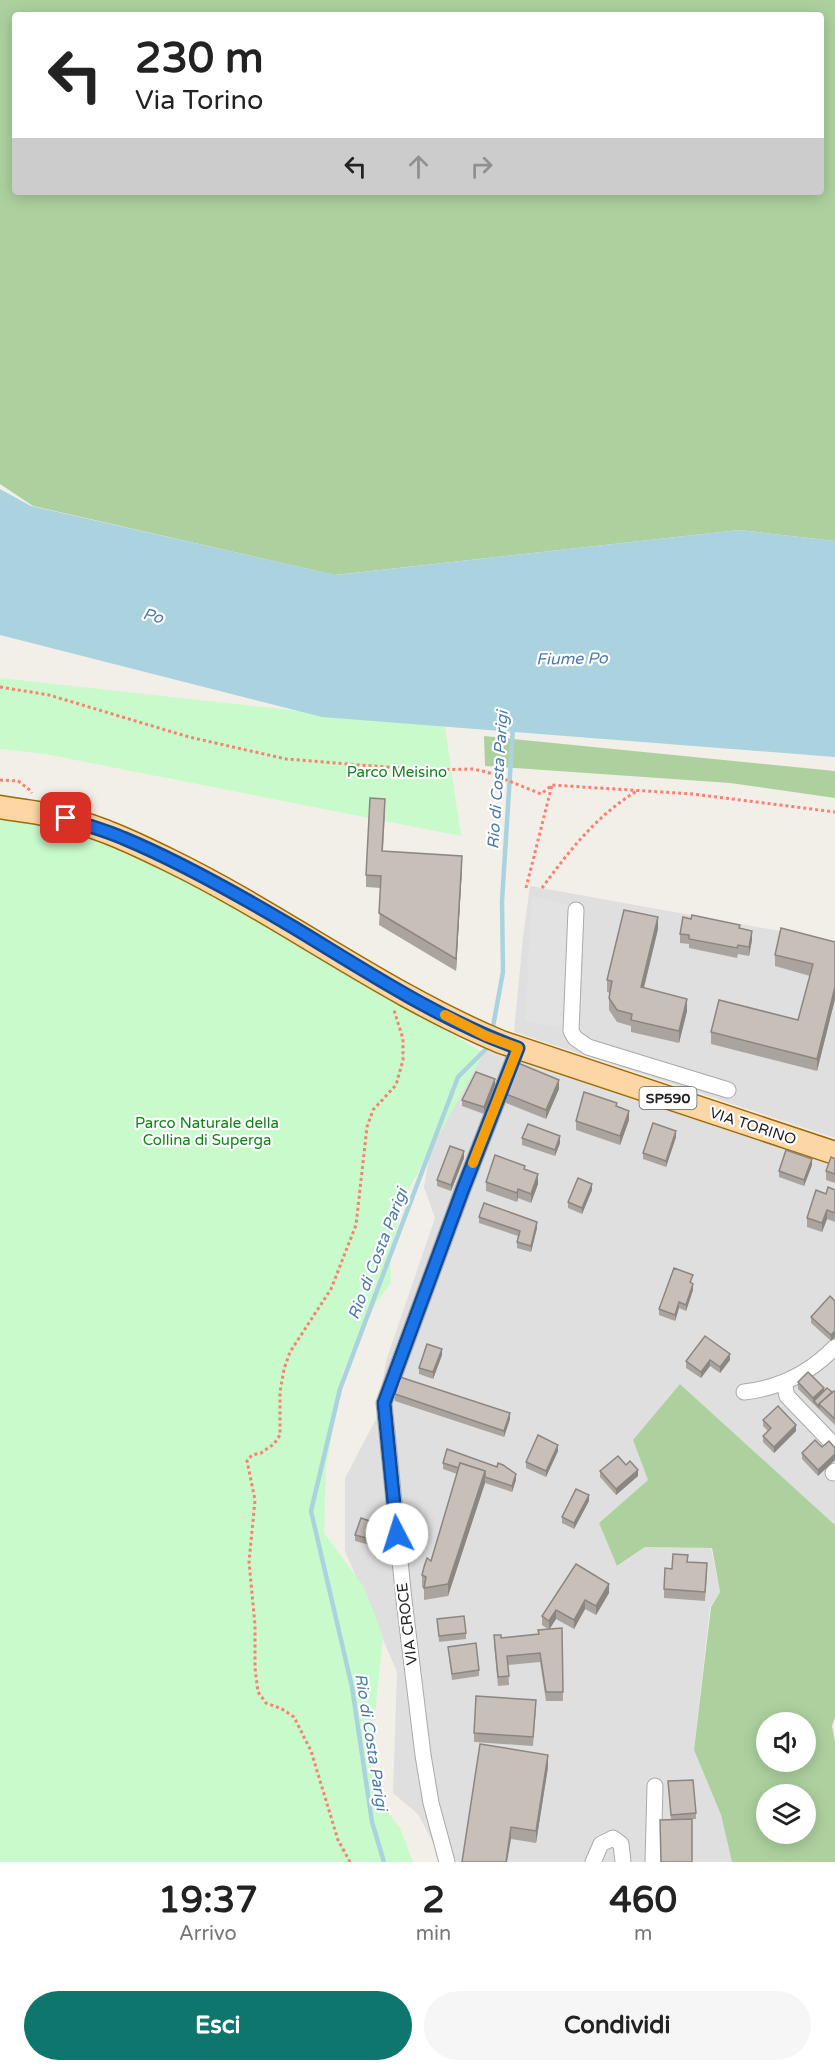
<!DOCTYPE html>
<html lang="it">
<style>
body{margin:0;font-family:"Varela Round",sans-serif;background:#f6f6f6;color:#222;height:100vh;display:flex;flex-direction:column;font-size:22px;white-space:nowrap}
*{box-sizing:border-box;margin:0}
p{font-size:20px;color:#767676}
.icon{flex:none;width:33px;height:33px;fill:none;stroke:currentColor;stroke-width:2;stroke-linecap:round;stroke-linejoin:round}
.map{position:relative;height:1862px;overflow:hidden}
.panel{display:flex;flex-direction:column;background:#fff;flex:1}
.panel>*{flex:none}
.hud{position:absolute;left:12px;top:12px;width:812px;height:183px;border-radius:6px;box-shadow:0 3px 15px #0003;background:#fff;color:#222;overflow:hidden}
.tools{position:absolute;left:756px;top:1712px;display:grid;gap:12px}
.tools a{display:grid;place-items:center;width:60px;height:60px;border-radius:50%;background:#fff;box-shadow:0 3px 15px #0003;font-size:30px}
.pin{position:absolute;display:grid;place-items:center;width:51px;height:51px;color:#fff;margin:-26px;border-radius:12px;box-shadow:0 3px 9px #0006}
.me{position:absolute;width:66px;margin:-33px;rotate:355deg;stroke-linejoin:round;filter:drop-shadow(0 0 4px #0008)}
.turn{display:flex;align-items:center;gap:21px;height:126px;padding:0 24px;font-size:27px}
.turn .icon{width:78px;height:78px;stroke-width:2.5}
.turn b{display:block;font-size:42px;line-height:51px}
.lanes{display:flex;align-items:center;height:57px;padding:0 24px;background:#0003;justify-content:center;gap:30px;direction:ltr}
.lanes .off{opacity:.35}
.eta{display:flex;justify-content:space-evenly;align-items:center;height:102px;text-align:center}
.eta b{font-size:36px;font-weight:800;line-height:42px}
.primary-button{display:flex;gap:12px;margin-top:auto;padding:12px 24px}
.primary-button a{flex:1;height:69px;border-radius:36px;background:#0f766e;color:#fff;font-size:24px;font-weight:800;line-height:69px;text-align:center}
.primary-button a+a{background:#f6f6f6;color:#222}
.map>svg:first-child{display:block}
.residential{fill:#e0dfdf}
.forest{fill:#add19e;fill-rule:evenodd}
.park{fill:#c8facc}
.parking{fill:#e2e2e2}
.water{fill:#aad3df}
.lines{fill:none;stroke-linecap:round;stroke-linejoin:round}
.stream{stroke:#aad3df;stroke-width:4.5}
.minor-casing{stroke:#a9a9a9;stroke-width:17}
.primary-casing{stroke:#a06b00;stroke-width:25}
.path{stroke:#fa8072;stroke-width:3;stroke-dasharray:3 3;stroke-linecap:butt}
.minor{stroke:#fff;stroke-width:15}
.primary{stroke:#fcd6a4;stroke-width:22}
.wall{fill:#aba49e}
.shaded-wall{fill:#8b8681}
.building{fill:#c7bfb8;stroke:#8b8681;stroke-width:1.5}
.route-casing{stroke:#114b97;stroke-width:15}
.route{stroke:#1a73e8;stroke-width:10}
.slow{stroke:#f59e0b;stroke-width:10}
.labels{text-anchor:middle;dominant-baseline:central;stroke-width:4.5;stroke-linejoin:round;paint-order:stroke}
.shield{fill:#fff;stroke:#646464;stroke-width:1.5}
.shield-label{font-size:14px;font-weight:bold;fill:#222}
.park-label{font-size:15px;fill:#0c8416;stroke:#fff}
.street-label{font-size:15px;fill:#222;stroke:#fff}
.water-label{font-size:16px;font-style:italic;fill:#4a7aab;stroke:#fff}
</style>
<div class="map">
<svg width="835" height="1862" viewBox="0 0 835 1862">
<rect width="100%" height="100%" fill="#f2efe9"/>
<g class="residential">
<polygon points="530,886 835,941 835,1138 514,1032 523,937"/>
<polygon points="488,1043 835,1155 835,1525 680,1384 648,1480 599,1523 618,1566 645,1547 711,1548 720,1592 710,1607 694,1750 721,1815 732,1862 443,1862 418,1814 393,1793 397,1672 345,1551 345,1478 376,1419 386,1361 435,1218 424,1187 434,1131"/>
</g>
<g class="forest">
<path d="M0,0H835V541L739,530L335,575L33,506L0,484ZM15,15H820V192H15Z"/>
<polygon points="484,736 835,771 835,798 730,783 485,766"/>
<path d="M680,1384L835,1525V1717L832,1726L835,1742V1862H732L721,1815L694,1750L711,1607L720,1592L712,1548L645,1547L617,1566L599,1523L648,1480L633,1440ZM766,1722H806V1761H766ZM766,1794H806V1833H766Z"/>
</g>
<g class="park">
<polygon points="0,678 445,727 461,836 45,754 0,749"/>
<polygon points="0,814 65,826 125,847 193,882 484,1053 405,1196 390,1256 391,1283 376,1303 342,1374 326,1468 324,1533 364,1587 383,1637 370,1761 381,1804 400,1828 413,1862 0,1862"/>
</g>
<polygon class="parking" points="532,896 570,905 565,1028 525,1021"/>
<polygon class="water" points="0,489 31,506 336,575 739,530 835,541 835,757 322,717 0,635"/>
<g class="lines">
<g class="stream">
<polyline points="492,1032 503,972 502,901 513,727"/>
<polyline points="384,1862 372,1822 352,1687 311,1511 340,1389 390,1256 458,1077 486,1049 488,1043"/>
</g>
<g class="minor-casing">
<g id="minor">
<polyline points="576,910 571,1031 575,1038 588,1047 728,1090"/>
<polyline points="784,1383 787,1396 835,1446"/>
<path d="M744,1392C780,1388 810,1373 835,1347"/>
<polyline points="833,1473 835,1471"/>
<polyline points="447,1862 431,1803 423,1755 404,1600 384,1403 463,1189 518,1048"/>
<polyline points="593,1862 601,1844 613,1838 621,1844 623,1862"/>
<polyline points="653,1862 655,1786"/>
</g>
</g>
<g class="primary-casing">
<path id="primary" d="M0,807C22,811 46,813 67,819C103,828 136,844 169,860C282,915 384,993 501,1042L835,1153"/>
</g>
<g class="path">
<polyline points="0,687 49,695 189,737 286,759 423,770 473,769 487,772 541,794 552,785 693,794 835,812"/>
<polyline points="0,780 18,781 31,791 32,793"/>
<polyline points="526,888 552,785"/>
<path d="M542,888C569,851 597,815 637,791"/>
<polyline points="350,1862 338,1840 311,1751 294,1717 282,1709 266,1703 258,1692 255,1668 255,1625 249,1562 255,1500 247,1461 252,1455 261,1453 274,1444 280,1435 280,1392 284,1369 290,1352 331,1289 356,1225 367,1127 373,1110 396,1085 403,1060 403,1039 394,1010"/>
</g>
<use href="#minor" class="minor"/>
<use href="#primary" class="primary"/>
</g>
<g class="wall">
<polygon points="385,811 383,851 462,868 456,971 379,925 381,888 366,887 366,875"/>
<polygon points="740,928 752,940 749,956 738,954 737,958 689,948 689,944 680,943 680,934"/>
<polygon points="658,929 644,988 687,1011 679,1043 631,1032 631,1026 617,1022 609,1010 609,998 610,993 607,992 607,980"/>
<polygon points="835,942 835,999 817,1071 711,1044 711,1032 798,1020 810,976 775,966 775,955"/>
<polygon points="495,1085 484,1114 462,1106 462,1100"/>
<polygon points="559,1089 546,1119 506,1103 506,1094"/>
<polygon points="629,1120 620,1145 576,1130 576,1121"/>
<polygon points="676,1137 666,1167 643,1159 643,1153"/>
<polygon points="522,1138 560,1143 555,1156 522,1145"/>
<polygon points="464,1158 451,1191 437,1186 437,1180"/>
<polygon points="835,1159 835,1183 826,1180 826,1171"/>
<polygon points="812,1165 804,1186 779,1177 779,1171"/>
<polygon points="525,1169 538,1184 531,1203 518,1198 517,1202 486,1191 486,1182"/>
<polygon points="592,1190 582,1214 568,1208 568,1202"/>
<polygon points="835,1190 835,1222 827,1219 822,1232 807,1227 807,1218 826,1194"/>
<polygon points="479,1217 537,1228 531,1252 517,1248 517,1242 518,1236 479,1223"/>
<polygon points="693,1281 692,1283 693,1290 686,1311 679,1308 675,1321 659,1315 659,1309"/>
<polygon points="835,1301 835,1337 831,1341 811,1323 811,1317"/>
<polygon points="705,1336 730,1360 720,1373 710,1366 701,1378 686,1368 686,1361"/>
<polygon points="442,1355 433,1379 419,1374 419,1368"/>
<polygon points="798,1382 824,1390 832,1392 835,1392 835,1425 798,1389"/>
<polygon points="395,1394 510,1419 504,1437 395,1401"/>
<polygon points="763,1420 796,1431 774,1453 763,1442 763,1436 768,1431 763,1426"/>
<polygon points="822,1447 818,1476 802,1459 802,1453"/>
<polygon points="558,1451 546,1477 526,1468 526,1462"/>
<polygon points="443,1463 516,1480 512,1492 485,1483 448,1596 424,1600 424,1588 422,1587 422,1575 431,1561 457,1474 443,1469"/>
<polygon points="626,1465 638,1476 616,1495 600,1477 600,1471"/>
<polygon points="589,1501 574,1529 562,1523 562,1517"/>
<polygon points="355,1535 393,1535 389,1550 355,1541"/>
<polygon points="688,1562 707,1573 705,1601 664,1598 664,1589 672,1569"/>
<polygon points="576,1564 609,1593 596,1615 585,1609 574,1629 556,1619 549,1629 562,1628 563,1701 546,1701 540,1662 508,1665 509,1685 498,1686 494,1644 494,1635 501,1638 538,1634 548,1629 542,1625 542,1616"/>
<polygon points="437,1619 466,1633 466,1639 439,1642"/>
<polygon points="448,1647 479,1670 479,1676 452,1680"/>
<polygon points="536,1709 533,1746 474,1742 474,1733"/>
<polygon points="548,1767 536,1843 511,1839 462,1862"/>
<polygon points="668,1781 696,1813 696,1819 671,1820"/>
</g>
<g class="shaded-wall">
<polygon points="462,856 462,868 456,971 456,959"/>
<polygon points="658,917 658,929 641,999 641,987"/>
<polygon points="752,931 752,940 749,956 749,947"/>
<polygon points="835,987 835,999 817,1071 817,1059"/>
<polygon points="687,999 687,1011 679,1043 679,1031"/>
<polygon points="495,1079 495,1085 484,1114 484,1107"/>
<polygon points="559,1080 559,1089 546,1119 546,1110"/>
<polygon points="629,1111 629,1120 620,1145 620,1136"/>
<polygon points="676,1131 676,1137 666,1167 666,1161"/>
<polygon points="560,1136 560,1143 555,1156 555,1150"/>
<polygon points="464,1151 464,1158 451,1191 451,1185"/>
<polygon points="812,1159 812,1165 804,1186 804,1180"/>
<polygon points="538,1174 538,1184 531,1203 531,1194"/>
<polygon points="592,1184 592,1190 582,1214 582,1208"/>
<polygon points="518,1189 518,1198 517,1202 517,1193"/>
<polygon points="827,1210 827,1219 822,1232 822,1223"/>
<polygon points="537,1222 537,1228 531,1252 531,1246"/>
<polygon points="693,1284 693,1290 686,1311 686,1305"/>
<polygon points="679,1302 679,1308 675,1321 675,1315"/>
<polygon points="835,1331 835,1337 831,1341 831,1335"/>
<polygon points="442,1349 442,1355 433,1379 433,1372"/>
<polygon points="730,1354 730,1360 720,1373 720,1367"/>
<polygon points="710,1360 710,1366 701,1378 701,1372"/>
<polygon points="824,1388 824,1394 814,1401 813,1404 813,1398"/>
<polygon points="510,1413 510,1419 504,1437 504,1431"/>
<polygon points="796,1425 796,1431 774,1453 774,1447"/>
<polygon points="558,1445 558,1451 546,1477 546,1471"/>
<polygon points="835,1454 835,1460 818,1476 818,1470"/>
<polygon points="638,1470 638,1476 616,1495 616,1489"/>
<polygon points="485,1471 485,1483 448,1596 448,1584"/>
<polygon points="516,1474 516,1480 512,1492 512,1486"/>
<polygon points="589,1495 589,1501 574,1529 574,1523"/>
<polygon points="393,1529 393,1535 389,1550 389,1544"/>
<polygon points="609,1584 609,1593 596,1615 596,1606"/>
<polygon points="585,1600 585,1609 574,1629 574,1620"/>
<polygon points="556,1610 556,1619 549,1630 549,1621"/>
<polygon points="548,1755 548,1767 536,1843 536,1831"/>
<polygon points="511,1827 511,1839 507,1862 506,1862"/>
</g>
<g class="building">
<polygon points="370,798 385,799 382,851 462,856 456,959 379,913 381,876 366,875"/>
<polygon points="624,910 658,917 641,987 687,999 679,1031 631,1020 632,1014 617,1010 609,998 612,981 607,980"/>
<polygon points="692,915 740,925 739,928 752,931 749,947 738,945 737,948 689,939 689,935 680,934 683,917 691,919"/>
<polygon points="781,928 835,942 835,987 817,1059 711,1032 719,1000 798,1020 813,964 775,955"/>
<polygon points="518,1063 559,1080 546,1110 506,1094"/>
<polygon points="476,1072 495,1079 484,1107 462,1100"/>
<polygon points="584,1092 617,1103 616,1106 629,1111 620,1136 576,1121"/>
<polygon points="653,1123 676,1131 666,1161 643,1153"/>
<polygon points="528,1124 560,1136 555,1150 522,1138"/>
<polygon points="450,1146 464,1151 451,1185 437,1180"/>
<polygon points="786,1150 812,1159 804,1180 779,1171"/>
<polygon points="495,1155 525,1166 524,1169 538,1174 531,1194 518,1189 517,1193 486,1182"/>
<polygon points="831,1157 835,1159 835,1174 826,1171"/>
<polygon points="578,1178 592,1184 582,1208 568,1202"/>
<polygon points="828,1187 835,1190 835,1213 827,1210 822,1223 807,1218 816,1190 826,1194"/>
<polygon points="484,1203 537,1222 531,1246 517,1242 520,1231 479,1217"/>
<polygon points="674,1268 693,1275 690,1282 693,1284 686,1305 679,1302 675,1315 659,1309"/>
<polygon points="830,1296 835,1301 835,1331 831,1335 811,1317"/>
<polygon points="705,1336 730,1354 720,1367 710,1360 701,1372 686,1361"/>
<polygon points="427,1344 442,1349 433,1372 419,1368"/>
<polygon points="808,1372 824,1388 813,1398 798,1382"/>
<polygon points="400,1377 510,1413 504,1431 395,1394"/>
<polygon points="827,1388 832,1392 819,1404 819,1407 814,1401"/>
<polygon points="834,1391 835,1392 835,1419 819,1404"/>
<polygon points="778,1406 796,1425 774,1447 763,1436 771,1428 763,1420"/>
<polygon points="538,1435 558,1445 546,1471 526,1462"/>
<polygon points="815,1440 822,1447 829,1441 835,1448 835,1454 818,1470 802,1453"/>
<polygon points="447,1449 497,1467 498,1463 503,1465 516,1474 512,1486 485,1477 485,1471 460,1463 459,1468 443,1463"/>
<polygon points="618,1456 626,1465 630,1461 638,1470 616,1489 600,1471"/>
<polygon points="460,1463 485,1471 448,1584 424,1588 426,1577 422,1575 424,1567 427,1558 431,1561"/>
<polygon points="576,1489 589,1495 574,1523 562,1517"/>
<polygon points="361,1518 393,1529 389,1544 355,1535"/>
<polygon points="673,1554 688,1555 687,1562 707,1563 705,1592 664,1589 665,1568 672,1569"/>
<polygon points="576,1564 609,1584 596,1606 585,1600 574,1620 556,1610 549,1621 542,1616"/>
<polygon points="464,1616 466,1633 439,1636 437,1619"/>
<polygon points="562,1628 563,1692 546,1692 540,1653 507,1656 509,1676 498,1677 494,1635 501,1635 501,1638 539,1634 538,1630"/>
<polygon points="476,1643 479,1670 452,1674 448,1647"/>
<polygon points="476,1696 536,1700 533,1737 474,1733"/>
<polygon points="480,1744 548,1755 536,1831 511,1827 506,1862 462,1862"/>
<polygon points="693,1780 696,1813 671,1815 668,1781"/>
<polygon points="692,1819 692,1862 661,1862 660,1820"/>
</g>
<g class="lines">
<g class="route-casing">
<path id="route" d="M66,818C85,825 105,830 123,838C181,862 239,895 293,927C366,971 438,1019 518,1048L463,1189L384,1403L397,1534"/>
</g>
<use href="#route" class="route"/>
<polyline class="slow" points="445,1015 486,1036 518,1048 473,1163"/>
</g>
<g class="labels">
<rect class="shield" x="639.5" y="1087" width="57" height="22" rx="4.5"/>
<g class="shield-label">
<text x="668" y="1098">SP590</text>
</g>
<g class="park-label">
<text x="397" y="772">Parco Meisino</text>
<text x="207" y="1123">Parco Naturale della<tspan x="207" dy="17">Collina di Superga</tspan></text>
</g>
<g class="street-label">
<text transform="translate(753 1126) rotate(18)">VIA TORINO</text>
<text transform="translate(407 1624) rotate(-97)">VIA CROCE</text>
</g>
<g class="water-label">
<text transform="translate(153 616) rotate(15)">Po</text>
<text transform="translate(572 659) rotate(-1)">Fiume Po</text>
<text transform="translate(498 780) rotate(-86)">Rio di Costa Parigi</text>
<text transform="translate(378 1254) rotate(-69)">Rio di Costa Parigi</text>
<text transform="translate(371 1742) rotate(81)">Rio di Costa Parigi</text>
</g>
</g>
</svg>
<div class="tools">
<a><svg class="icon" aria-label="sound" viewBox="0 0 24 24"><path d="M4 9h4l5-4v14l-5-4H4zM17 9q2 3 0 6"/></svg></a>
<a><svg class="icon" aria-label="layers" viewBox="0 0 24 24"><path d="M12 4l9 5-9 5-9-5zM3 14l9 5 9-5"/></svg></a>
</div>
<div class="pin" style="left:66px;top:818px;background:#d93025"><svg class="icon" aria-label="arrive" viewBox="0 0 24 24"><path d="M6 21V4h12l-3 4 3 4H6"/></svg></div>
<svg class="me" style="left:397px;top:1534px" viewBox="-20 -20 40 40"><circle r="19" fill="#fff"/><path d="M0-13L10 11 0 6-10 11z" fill="#1a73e8"/></svg>
<div class="hud">
<div class="turn"><svg class="icon" aria-label="left" viewBox="0 0 24 24"><path d="M17 20v-9H6M10 6l-5 5 5 5"/></svg><div><b>230 m</b>Via Torino</div></div>
<div class="lanes"><svg class="icon" aria-label="left" viewBox="0 0 24 24"><path d="M17 20v-9H6M10 6l-5 5 5 5"/></svg><svg class="icon off" aria-label="ahead" viewBox="0 0 24 24"><path d="M12 20V5M6 11l6-6 6 6"/></svg><svg class="icon off" aria-label="right" viewBox="0 0 24 24"><path d="M7 20v-9h11M14 6l5 5-5 5"/></svg></div>
</div>
</div>
<section class="panel">
<div class="eta">
<div><b>19:37</b><p>Arrivo</p></div>
<div><b>2</b><p>min</p></div>
<div><b>460</b><p>m</p></div>
</div>
<div class="primary-button"><a>Esci</a><a>Condividi</a></div>
</section>
